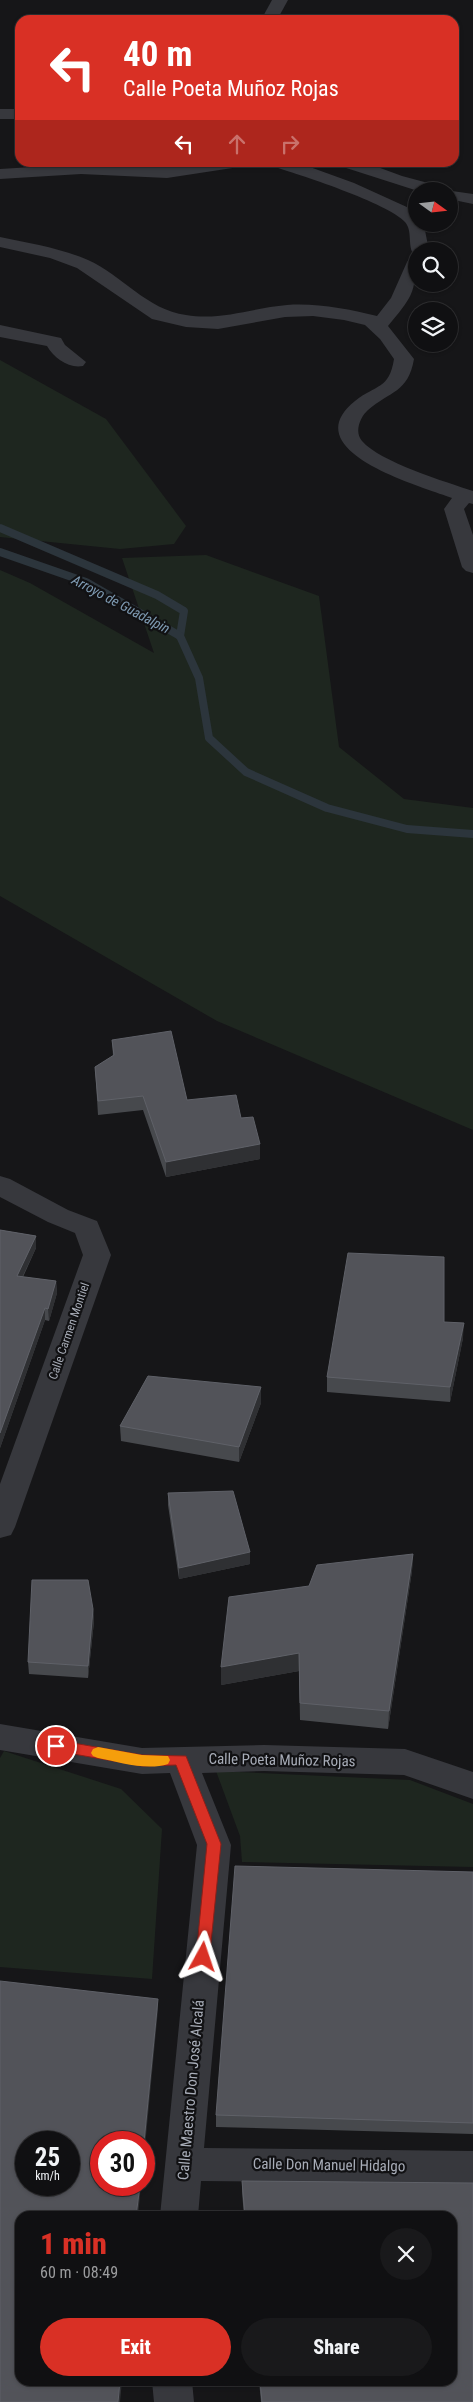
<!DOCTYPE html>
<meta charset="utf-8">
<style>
body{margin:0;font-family:"Roboto Condensed",sans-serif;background:#19191b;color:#f1f3f6;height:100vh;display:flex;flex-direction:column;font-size:19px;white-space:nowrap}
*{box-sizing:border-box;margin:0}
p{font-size:16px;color:#9c9d9f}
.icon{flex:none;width:28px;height:28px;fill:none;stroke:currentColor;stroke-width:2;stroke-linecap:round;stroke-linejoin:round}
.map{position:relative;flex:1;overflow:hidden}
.sheet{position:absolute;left:15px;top:2211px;width:442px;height:175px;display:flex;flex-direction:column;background:#101012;border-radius:15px;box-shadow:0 1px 4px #0004,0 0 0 1px #303032}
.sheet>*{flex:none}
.banner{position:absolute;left:15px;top:15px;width:444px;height:152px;border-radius:15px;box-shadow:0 1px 4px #0004,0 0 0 1px #303032;background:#d93025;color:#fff;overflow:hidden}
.needle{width:32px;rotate:105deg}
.controls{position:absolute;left:408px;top:182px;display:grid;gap:10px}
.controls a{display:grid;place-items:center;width:50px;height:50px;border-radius:50%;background:#101012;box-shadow:0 1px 4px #0004,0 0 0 1px #303032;font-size:25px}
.speed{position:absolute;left:15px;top:2131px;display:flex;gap:10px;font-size:25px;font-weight:700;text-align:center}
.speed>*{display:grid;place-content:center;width:65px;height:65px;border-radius:50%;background:#101012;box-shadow:0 1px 4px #0004,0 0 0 1px #303032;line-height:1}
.speed small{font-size:12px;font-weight:400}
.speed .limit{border:8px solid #d22;background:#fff;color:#111}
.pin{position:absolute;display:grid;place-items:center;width:42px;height:42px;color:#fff;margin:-21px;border:2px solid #fff;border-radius:50%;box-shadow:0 1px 5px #0007}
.me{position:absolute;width:55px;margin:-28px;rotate:5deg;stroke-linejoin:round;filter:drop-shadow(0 0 4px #0008)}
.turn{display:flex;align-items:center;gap:18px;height:105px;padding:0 25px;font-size:22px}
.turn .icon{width:65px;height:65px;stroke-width:2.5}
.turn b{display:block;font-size:35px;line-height:42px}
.lanes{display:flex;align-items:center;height:48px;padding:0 25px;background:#0003;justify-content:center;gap:25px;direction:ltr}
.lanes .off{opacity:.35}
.round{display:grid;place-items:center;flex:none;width:52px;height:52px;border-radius:26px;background:#19191b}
.overview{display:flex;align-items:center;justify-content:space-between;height:85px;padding:0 25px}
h1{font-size:30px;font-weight:800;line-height:38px;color:#d93025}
.cta{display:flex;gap:10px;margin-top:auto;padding:10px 25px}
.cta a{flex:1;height:58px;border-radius:30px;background:#d93025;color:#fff;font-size:20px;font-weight:800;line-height:58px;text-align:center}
.cta a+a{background:#19191b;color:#f1f3f6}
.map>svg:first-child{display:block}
.green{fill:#1e261f}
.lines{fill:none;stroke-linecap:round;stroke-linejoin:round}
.stream{stroke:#2c353c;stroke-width:8}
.minor{fill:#37383d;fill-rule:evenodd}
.wall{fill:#47494d}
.shaded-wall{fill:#2f3033}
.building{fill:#525359;stroke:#5f6168;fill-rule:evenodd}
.route{fill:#d93025;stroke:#8d1f18}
.slow{fill:#f59e0b}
.labels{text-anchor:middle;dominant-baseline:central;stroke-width:4.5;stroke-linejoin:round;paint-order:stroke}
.street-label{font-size:12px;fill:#a8adb8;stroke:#111113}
.water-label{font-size:14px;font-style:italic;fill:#7f9bb3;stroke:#111113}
.near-street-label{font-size:15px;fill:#a8adb8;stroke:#111113}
</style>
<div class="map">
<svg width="473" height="2402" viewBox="0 0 473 2402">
<rect width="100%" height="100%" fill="#161618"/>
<g class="green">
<polygon points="0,360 106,419 186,526 174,544 120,549 0,537"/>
<polygon points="206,555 319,596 339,747 404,799 473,808 473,1130 217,1021 0,896 0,570 30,583 154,653 122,558"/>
<polygon points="4,1751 121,1789 162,1829 152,1979 0,1967 0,1758"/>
<polygon points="216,1771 410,1780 473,1804 473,1867 242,1862 240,1836"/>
</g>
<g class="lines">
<g class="stream">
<polyline points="0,528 157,595 184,611 180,636"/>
<polyline points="0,552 86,582 180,636 199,678 209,738 246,772 327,808 407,829 473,834"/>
</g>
<g class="minor">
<polygon points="272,0 288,0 277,20 261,20"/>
<rect x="0" y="109" width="20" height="10"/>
<polygon points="202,162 247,162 239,167 167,178 81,174 0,179 0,169 81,164 167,168"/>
<path d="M269,162H296L354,183L409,208L416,214V224L424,225L429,251H416V255H414C407,246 413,231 405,222C390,204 296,173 271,166Z"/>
<polygon points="338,162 364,162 402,176 443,187 445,190 473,194 473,204 449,199 449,191 418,191 340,166"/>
<path d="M0,237C29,243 60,248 88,260C122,275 147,310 186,315C221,321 252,308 287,305C318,303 347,309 377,316L391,298L407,262L410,258L416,257C416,294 411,298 388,326L414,359C408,393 390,391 368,410C360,417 354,432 362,441C380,462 446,482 473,491V504L469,503L464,509L473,535V573L466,571L462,567L444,509L452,498C420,486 293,451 355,401C376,384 389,390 394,359L380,339L365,325L344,320L313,316L285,317L218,329L186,327L152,319L77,268L50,258L0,247Z"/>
<path d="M0,325L61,338L65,345L86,362L83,366C69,369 54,358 47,346L0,337Z"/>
<polygon points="0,1176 10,1179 68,1210 97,1221 111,1255 15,1527 11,1535 0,1538 0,1484 83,1255 75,1233 48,1222 0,1197"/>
<polygon points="0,1724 142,1748 264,1745 405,1749 473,1772 473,1799 404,1775 264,1771 202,1773 231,1845 204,2148 473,2151 473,2183 201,2181 198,2216 160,2216 197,1845 170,1773 142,1774 0,1750"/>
<polygon points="152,2381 192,2381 194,2402 154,2402"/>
</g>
</g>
<g class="wall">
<polygon points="112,1040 187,1100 241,1118 260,1159 166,1177 143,1110 98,1115 95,1067 113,1056"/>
<polygon points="0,1230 36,1236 36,1248 23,1277 56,1281 57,1293 49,1321 45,1320 0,1448"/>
<polygon points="444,1322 463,1338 450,1402 327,1392 327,1377"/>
<polygon points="261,1387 261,1403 239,1462 121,1441 120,1426"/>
<polygon points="168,1493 250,1564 179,1579 168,1505"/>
<polygon points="413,1554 412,1571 388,1729 300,1720 299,1671 221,1685 309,1586"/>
<polygon points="93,1609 94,1621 88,1678 29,1674 28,1662"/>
<polygon points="473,1872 473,2134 216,2127 216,2115"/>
<polygon points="242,2181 473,2183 473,2402 261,2402 259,2381 452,2381 452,2216 244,2216 242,2192"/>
</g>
<g class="shaded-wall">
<polygon points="260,1144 260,1159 166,1177 166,1162"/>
<polygon points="36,1236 36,1248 17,1288 17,1276"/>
<polygon points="56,1281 57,1293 49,1321 48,1309"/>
<polygon points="45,1308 45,1320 0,1448 0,1433"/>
<polygon points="464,1323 463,1338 450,1402 450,1387"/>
<polygon points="261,1387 261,1403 239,1462 239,1447"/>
<polygon points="250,1552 250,1564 179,1579 179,1568"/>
<polygon points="413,1554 412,1571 388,1729 389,1711"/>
<polygon points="93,1609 94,1621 88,1678 88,1666"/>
<polygon points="299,1653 299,1671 221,1685 221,1667"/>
<polygon points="158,1999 158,2010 144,2157 144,2142"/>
<polygon points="140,2185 141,2185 138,2216 136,2216"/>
<polygon points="120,2381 122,2381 120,2402 118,2402"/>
</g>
<g class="building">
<polygon points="171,1031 187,1100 236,1095 241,1118 253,1117 260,1144 166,1162 143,1096 98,1101 95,1067 114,1055 112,1040"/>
<polygon points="0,1230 36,1236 17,1276 56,1281 48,1309 45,1308 0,1433"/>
<polygon points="348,1253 444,1257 444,1322 464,1323 450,1387 327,1377"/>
<polygon points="148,1376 261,1387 239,1447 120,1426"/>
<polygon points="233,1491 250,1552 179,1568 168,1493"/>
<polygon points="413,1554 389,1711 300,1703 299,1653 221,1667 229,1597 309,1586 317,1565"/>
<polygon points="32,1580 88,1580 93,1609 88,1666 28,1662"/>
<polygon points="235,1866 473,1872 473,2123 216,2115"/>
<path d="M0,1981L158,1999L144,2142H101V2185H140L136,2216H20V2381H120L118,2402H0ZM26,2142H69V2185H26Z"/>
<polygon points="242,2181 473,2183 473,2402 262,2402 260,2381 452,2381 452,2216 245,2216"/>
</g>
<polygon class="route" points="56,1740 142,1755 186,1756 221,1844 209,1962 203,1963 198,1962 196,1957 207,1844 176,1765 142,1766 56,1751 51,1750 49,1746 51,1742"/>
<path class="slow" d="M98,1747L142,1755L168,1756L170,1760L168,1764C147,1771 119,1762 98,1758L93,1756L91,1753L93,1749Z"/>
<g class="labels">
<g class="street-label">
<text transform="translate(69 1331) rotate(-71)">Calle Carmen Montiel</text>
</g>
<g class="water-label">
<text transform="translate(121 604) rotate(28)">Arroyo de Guadalpin</text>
</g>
<g class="near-street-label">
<text transform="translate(282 1760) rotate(1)">Calle Poeta Muñoz Rojas</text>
<text transform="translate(191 2090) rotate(-85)">Calle Maestro Don José Alcalá</text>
<text transform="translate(329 2165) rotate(1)">Calle Don Manuel Hidalgo</text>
</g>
</g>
</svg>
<div class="controls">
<a><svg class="needle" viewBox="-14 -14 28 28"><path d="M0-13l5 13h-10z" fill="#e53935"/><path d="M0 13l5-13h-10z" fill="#9c9d9f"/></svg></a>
<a><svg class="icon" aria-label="search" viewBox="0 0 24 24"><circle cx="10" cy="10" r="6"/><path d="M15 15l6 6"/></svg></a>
<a><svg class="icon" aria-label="layers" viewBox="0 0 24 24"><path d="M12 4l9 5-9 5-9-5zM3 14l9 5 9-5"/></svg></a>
</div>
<div class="speed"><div>25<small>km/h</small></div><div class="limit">30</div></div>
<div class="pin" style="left:56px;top:1746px;background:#d93025"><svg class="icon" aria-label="arrive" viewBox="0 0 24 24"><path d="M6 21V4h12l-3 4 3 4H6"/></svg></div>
<svg class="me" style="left:203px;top:1957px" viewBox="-20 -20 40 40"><path d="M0-17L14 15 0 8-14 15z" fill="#d93025" stroke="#fff" stroke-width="4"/></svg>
<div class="banner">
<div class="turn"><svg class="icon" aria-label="left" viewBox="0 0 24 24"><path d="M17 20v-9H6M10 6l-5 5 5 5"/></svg><div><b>40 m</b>Calle Poeta Muñoz Rojas</div></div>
<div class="lanes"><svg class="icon" aria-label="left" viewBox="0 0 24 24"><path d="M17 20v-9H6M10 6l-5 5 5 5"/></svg><svg class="icon off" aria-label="ahead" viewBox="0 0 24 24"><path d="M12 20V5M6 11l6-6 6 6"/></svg><svg class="icon off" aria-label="right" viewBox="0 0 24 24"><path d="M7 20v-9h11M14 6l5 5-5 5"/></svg></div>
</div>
<section class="sheet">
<div class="overview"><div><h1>1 min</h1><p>60 m · 08:49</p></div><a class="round"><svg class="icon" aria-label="close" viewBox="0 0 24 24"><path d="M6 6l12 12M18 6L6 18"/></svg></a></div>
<div class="cta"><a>Exit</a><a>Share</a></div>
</section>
</div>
